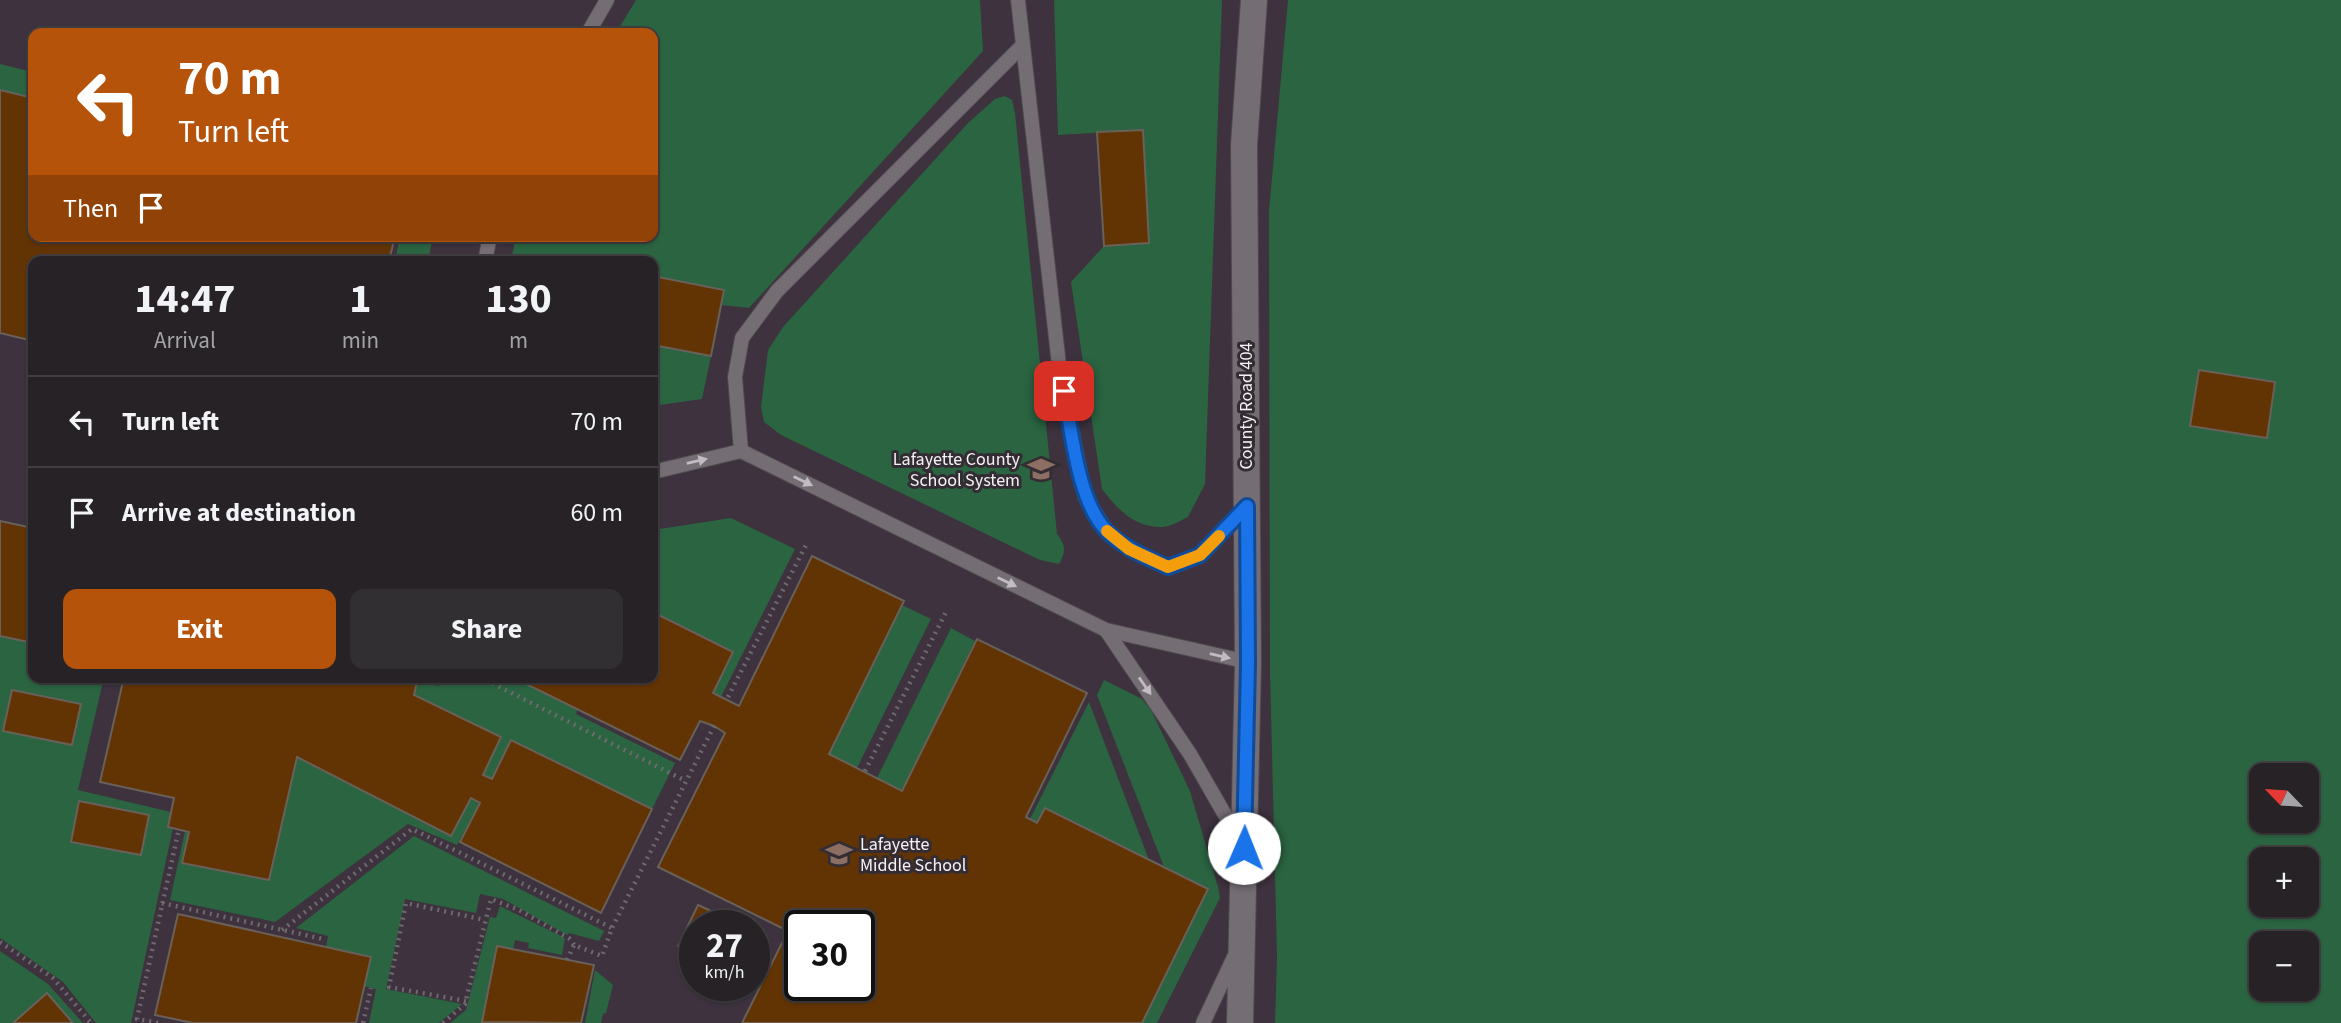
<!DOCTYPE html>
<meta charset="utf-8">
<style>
body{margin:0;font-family:"Source Sans 3",sans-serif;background:#322f32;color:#f1f3f6;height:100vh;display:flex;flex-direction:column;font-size:26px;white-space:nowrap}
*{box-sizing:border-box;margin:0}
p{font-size:23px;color:#a4a4a7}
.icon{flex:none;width:38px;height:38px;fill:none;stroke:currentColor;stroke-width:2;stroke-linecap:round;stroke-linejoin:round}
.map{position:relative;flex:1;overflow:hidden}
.side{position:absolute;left:28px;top:256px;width:630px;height:427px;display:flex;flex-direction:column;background:#262226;border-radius:14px;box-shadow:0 2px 5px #0004,0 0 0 2px #423f43}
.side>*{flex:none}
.banner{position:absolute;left:28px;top:28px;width:630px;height:214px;border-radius:14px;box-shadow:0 2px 5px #0004,0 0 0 2px #423f43;background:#b45309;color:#fff;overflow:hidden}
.needle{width:46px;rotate:295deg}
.controls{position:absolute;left:2249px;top:763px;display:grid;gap:14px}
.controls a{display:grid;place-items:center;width:70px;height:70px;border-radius:14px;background:#262226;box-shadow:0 2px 5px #0004,0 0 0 2px #423f43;font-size:35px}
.speed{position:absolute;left:679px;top:910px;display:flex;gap:14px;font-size:35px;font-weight:700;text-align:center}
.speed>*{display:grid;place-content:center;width:91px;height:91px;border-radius:50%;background:#262226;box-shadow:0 2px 5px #0004,0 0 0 2px #423f43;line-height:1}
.speed small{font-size:18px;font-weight:400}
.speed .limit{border:4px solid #111;border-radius:10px;background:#fff;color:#111}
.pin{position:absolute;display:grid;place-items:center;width:60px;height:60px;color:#fff;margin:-30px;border-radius:14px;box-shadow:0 4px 10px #0006}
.me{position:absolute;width:77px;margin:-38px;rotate:1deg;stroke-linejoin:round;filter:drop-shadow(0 0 5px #0008)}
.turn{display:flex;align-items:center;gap:24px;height:147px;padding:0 35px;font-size:32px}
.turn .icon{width:91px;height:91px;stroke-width:2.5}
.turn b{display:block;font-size:49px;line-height:60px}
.then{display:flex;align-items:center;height:66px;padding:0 35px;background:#0003;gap:14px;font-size:26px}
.eta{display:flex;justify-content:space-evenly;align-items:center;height:119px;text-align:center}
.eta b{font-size:42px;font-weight:700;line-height:49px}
.button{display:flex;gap:14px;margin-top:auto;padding:14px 35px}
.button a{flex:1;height:80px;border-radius:14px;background:#b45309;color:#fff;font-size:28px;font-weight:700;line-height:80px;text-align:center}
.button a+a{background:#322f32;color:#f1f3f6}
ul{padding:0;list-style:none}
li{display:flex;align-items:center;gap:21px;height:91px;padding:0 35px;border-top:2px solid #423f43}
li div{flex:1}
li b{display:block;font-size:26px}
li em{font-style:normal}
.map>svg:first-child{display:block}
.built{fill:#3d323e;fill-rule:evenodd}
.green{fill:#2a6441;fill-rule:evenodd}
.building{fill:#633403;stroke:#69605a;stroke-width:2;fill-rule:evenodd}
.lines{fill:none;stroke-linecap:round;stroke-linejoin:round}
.service-casing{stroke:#4f4a4f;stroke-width:16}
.minor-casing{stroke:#4f4a4f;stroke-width:28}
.path{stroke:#6e696e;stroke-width:4.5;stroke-dasharray:2 5;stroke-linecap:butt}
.service{stroke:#746d74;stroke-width:14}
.minor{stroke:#746d74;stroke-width:26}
.oneway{fill:#c1bcc1}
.route-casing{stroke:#114b97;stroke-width:18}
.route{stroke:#1a73e8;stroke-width:12}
.slow{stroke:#f59e0b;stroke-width:12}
.labels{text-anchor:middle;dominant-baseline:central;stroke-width:6;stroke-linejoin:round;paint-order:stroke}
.street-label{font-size:18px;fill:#f5f1f5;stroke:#332d33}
.poi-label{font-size:18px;fill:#f5f1f5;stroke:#332d33;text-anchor:end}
</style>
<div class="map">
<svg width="2341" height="1023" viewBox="0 0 2341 1023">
<rect width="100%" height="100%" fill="#332d33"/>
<path class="built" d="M0,0H1421L1503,1023H0ZM33,33H653V236H33ZM33,261H653V677H33ZM695,926H754V985H695ZM800,926H859V985H800Z"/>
<g class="green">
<polygon points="636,0 980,0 983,51 749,308 721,305 724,290 653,276 653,261 574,261 545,255 543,261 511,261 516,236 653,236 653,33 616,33"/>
<path d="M1054,0H1222L1205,484L1188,517C1180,521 1170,527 1161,527C1134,527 1117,509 1102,489L1071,282L1104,246L1149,243L1143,130L1058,135Z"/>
<path d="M1288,0H2341V1023H1275L1277,956L1270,672L1269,211ZM2261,775H2306V821H2261ZM2261,859H2306V905H2261ZM2261,943H2306V989H2261Z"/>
<polygon points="0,64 33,72 33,98 0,90"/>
<path d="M1005,96L1012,100L1015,113L1057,534C1066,545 1066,552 1059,564L1040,560L781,435L764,422L761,407L768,350L783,327L968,123L995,99Z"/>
<polygon points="400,236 433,236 428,261 395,261"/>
<polygon points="653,345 711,356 702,399 653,406"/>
<polygon points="731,518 795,549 721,697 713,693 733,652 653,612 653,530"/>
<polygon points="902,605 931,619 857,768 829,754"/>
<polygon points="951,628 975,641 902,791 877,778"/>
<polygon points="0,636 33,643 33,677 104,677 78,790 171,812 168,826 173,828 131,1023 96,1023 63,982 0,938"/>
<polygon points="441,677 512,677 577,710 576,714 675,763 652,809 511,740 492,779 483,775 501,737 414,695 417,682 439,686"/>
<polygon points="1104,680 1142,699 1151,710 1190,791 1218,887 1220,898 1157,1023 1142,1023 1208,889 1164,867 1097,695"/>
<polygon points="1089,702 1149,860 1045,808 1037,823 1030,819"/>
<polygon points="297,757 451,836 471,798 480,803 457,845 408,824 275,922 170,900 185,831 189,832 182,863"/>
<polygon points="414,836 604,931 599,941 569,933 567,935 503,899 480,894 476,913 405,899 386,989 462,1004 439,1023 369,1023 376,989 364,986 326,947 328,936 296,928"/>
<polygon points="500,906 565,938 562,955 528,948 529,943 515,940 513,949 498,946 482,1021 488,1023 450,1023 466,1010 490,917 496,918"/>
<polygon points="0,951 48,984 83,1023 0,1023"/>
<polygon points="595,970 613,985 606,1013 603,1014 601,1023 585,1023"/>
</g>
<g class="building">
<polygon points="0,90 33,98 33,236 395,236 389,261 33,261 33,341 0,333"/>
<polygon points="1143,130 1149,243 1104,246 1097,132"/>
<polygon points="653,276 724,290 711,356 653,345"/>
<polygon points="2199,370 2275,382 2267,438 2190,426"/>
<polygon points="0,521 33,528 33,643 0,636"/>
<path d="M812,556L904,601L829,754L902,791L977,639L1087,693L1026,817L1037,823L1045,808L1208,889L1142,1023H742L788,931L658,867L725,733L714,726L700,721L680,760L512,677H653V612L733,652L713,693L739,706ZM800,926H859V985H800Z"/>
<polygon points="124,677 418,677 414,695 501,737 483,775 492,779 511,740 652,809 601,913 460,842 480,803 471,798 451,836 297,757 269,880 182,863 189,832 168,827 174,798 100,782"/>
<polygon points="12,690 81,704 72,745 3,731"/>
<polygon points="79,801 149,815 141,855 71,842"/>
<polygon points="698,905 720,915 714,926 695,926 695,955 678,946"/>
<polygon points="178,914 371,957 356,1023 193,1023 155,1015"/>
<polygon points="497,946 594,965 581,1023 482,1022"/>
<polygon points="47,993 73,1023 13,1023"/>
</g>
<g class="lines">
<g class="service-casing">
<g id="service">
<polyline points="1018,0 1059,365 1085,497 1108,533 1129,549 1168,567 1200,556 1247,506"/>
<polyline points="588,33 607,0"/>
<polyline points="485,261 490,236"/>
<polyline points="741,451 735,377 742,338 777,291 1023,45"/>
<polyline points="653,472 741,451 1106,630 1248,662"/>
<polyline points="1106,630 1190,754 1240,841"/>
<polyline points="1203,1023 1236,953"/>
</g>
</g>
<g class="minor-casing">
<polyline id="minor" points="1240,1023 1248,662 1244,145 1254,0"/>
</g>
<g class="path">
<polyline points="480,677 686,781"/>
<polyline points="728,697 806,545"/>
<polyline points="865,771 946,612"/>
<polyline points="162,903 323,939"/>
<polyline points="282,930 412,829 612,928"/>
<polyline points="0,942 53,978 91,1023"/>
<polyline points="567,960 574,945 602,956 612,928 714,726"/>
<polyline points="466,1001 389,987 406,903 485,920"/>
<polyline points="158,1023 137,1019 178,833"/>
<polyline points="363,1023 371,988"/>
<polyline points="443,1023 465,1004 491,899 519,910 570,939 574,945"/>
</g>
<use href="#service" class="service"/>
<use href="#minor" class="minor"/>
</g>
<defs><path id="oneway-solid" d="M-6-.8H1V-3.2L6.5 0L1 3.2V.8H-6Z" transform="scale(1.75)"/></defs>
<g class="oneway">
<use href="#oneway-solid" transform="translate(697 461) rotate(-13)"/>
<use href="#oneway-solid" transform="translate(803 481) rotate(26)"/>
<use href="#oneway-solid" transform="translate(1007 582) rotate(26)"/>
<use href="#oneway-solid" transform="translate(1220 656) rotate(13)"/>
<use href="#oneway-solid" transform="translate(1145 686) rotate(55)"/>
</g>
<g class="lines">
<g class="route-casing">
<path id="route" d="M1064,391C1072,432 1078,508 1111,535C1128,550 1148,558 1168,567L1200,555L1247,506L1248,663L1244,848"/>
</g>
<use href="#route" class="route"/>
<polyline class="slow" points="1107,531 1129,549 1168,567 1200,555 1219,536"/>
</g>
<defs>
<g id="school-bare" transform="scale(2.1)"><path d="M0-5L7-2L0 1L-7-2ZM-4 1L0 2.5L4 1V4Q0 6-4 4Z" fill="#8d6e63" stroke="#332d33" stroke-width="2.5" paint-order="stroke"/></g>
</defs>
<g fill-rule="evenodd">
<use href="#school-bare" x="1041" y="469"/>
<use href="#school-bare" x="839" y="854"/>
</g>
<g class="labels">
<g class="street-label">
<text transform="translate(1246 406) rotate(-90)">County Road 404</text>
</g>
<g class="poi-label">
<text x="1020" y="459">Lafayette County<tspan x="1020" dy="21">School System</tspan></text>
<text x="860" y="844" text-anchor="start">Lafayette<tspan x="860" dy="21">Middle School</tspan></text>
</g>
</g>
</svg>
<div class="controls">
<a><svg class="needle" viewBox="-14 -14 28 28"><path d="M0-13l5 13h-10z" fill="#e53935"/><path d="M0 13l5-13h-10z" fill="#a4a4a7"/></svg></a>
<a>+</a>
<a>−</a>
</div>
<div class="speed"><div>27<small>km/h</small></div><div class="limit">30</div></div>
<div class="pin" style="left:1064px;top:391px;background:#d93025"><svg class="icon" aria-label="arrive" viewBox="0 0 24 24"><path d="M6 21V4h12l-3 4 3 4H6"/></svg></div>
<svg class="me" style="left:1244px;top:848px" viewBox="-20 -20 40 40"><circle r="19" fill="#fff"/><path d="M0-13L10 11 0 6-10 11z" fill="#1a73e8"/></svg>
<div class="banner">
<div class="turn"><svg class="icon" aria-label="left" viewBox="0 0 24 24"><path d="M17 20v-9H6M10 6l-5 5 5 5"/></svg><div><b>70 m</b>Turn left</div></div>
<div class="then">Then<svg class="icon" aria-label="arrive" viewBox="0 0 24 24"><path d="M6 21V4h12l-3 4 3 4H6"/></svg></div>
</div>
<section class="side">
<div class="eta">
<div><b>14:47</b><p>Arrival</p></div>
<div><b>1</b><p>min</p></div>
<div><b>130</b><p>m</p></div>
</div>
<ul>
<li><svg class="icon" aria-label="left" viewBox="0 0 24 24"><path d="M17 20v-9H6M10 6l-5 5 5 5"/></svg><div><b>Turn left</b></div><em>70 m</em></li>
<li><svg class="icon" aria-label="arrive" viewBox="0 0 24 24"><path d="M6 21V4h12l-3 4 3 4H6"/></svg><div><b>Arrive at destination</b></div><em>60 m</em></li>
</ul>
<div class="button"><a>Exit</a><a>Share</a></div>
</section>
</div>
